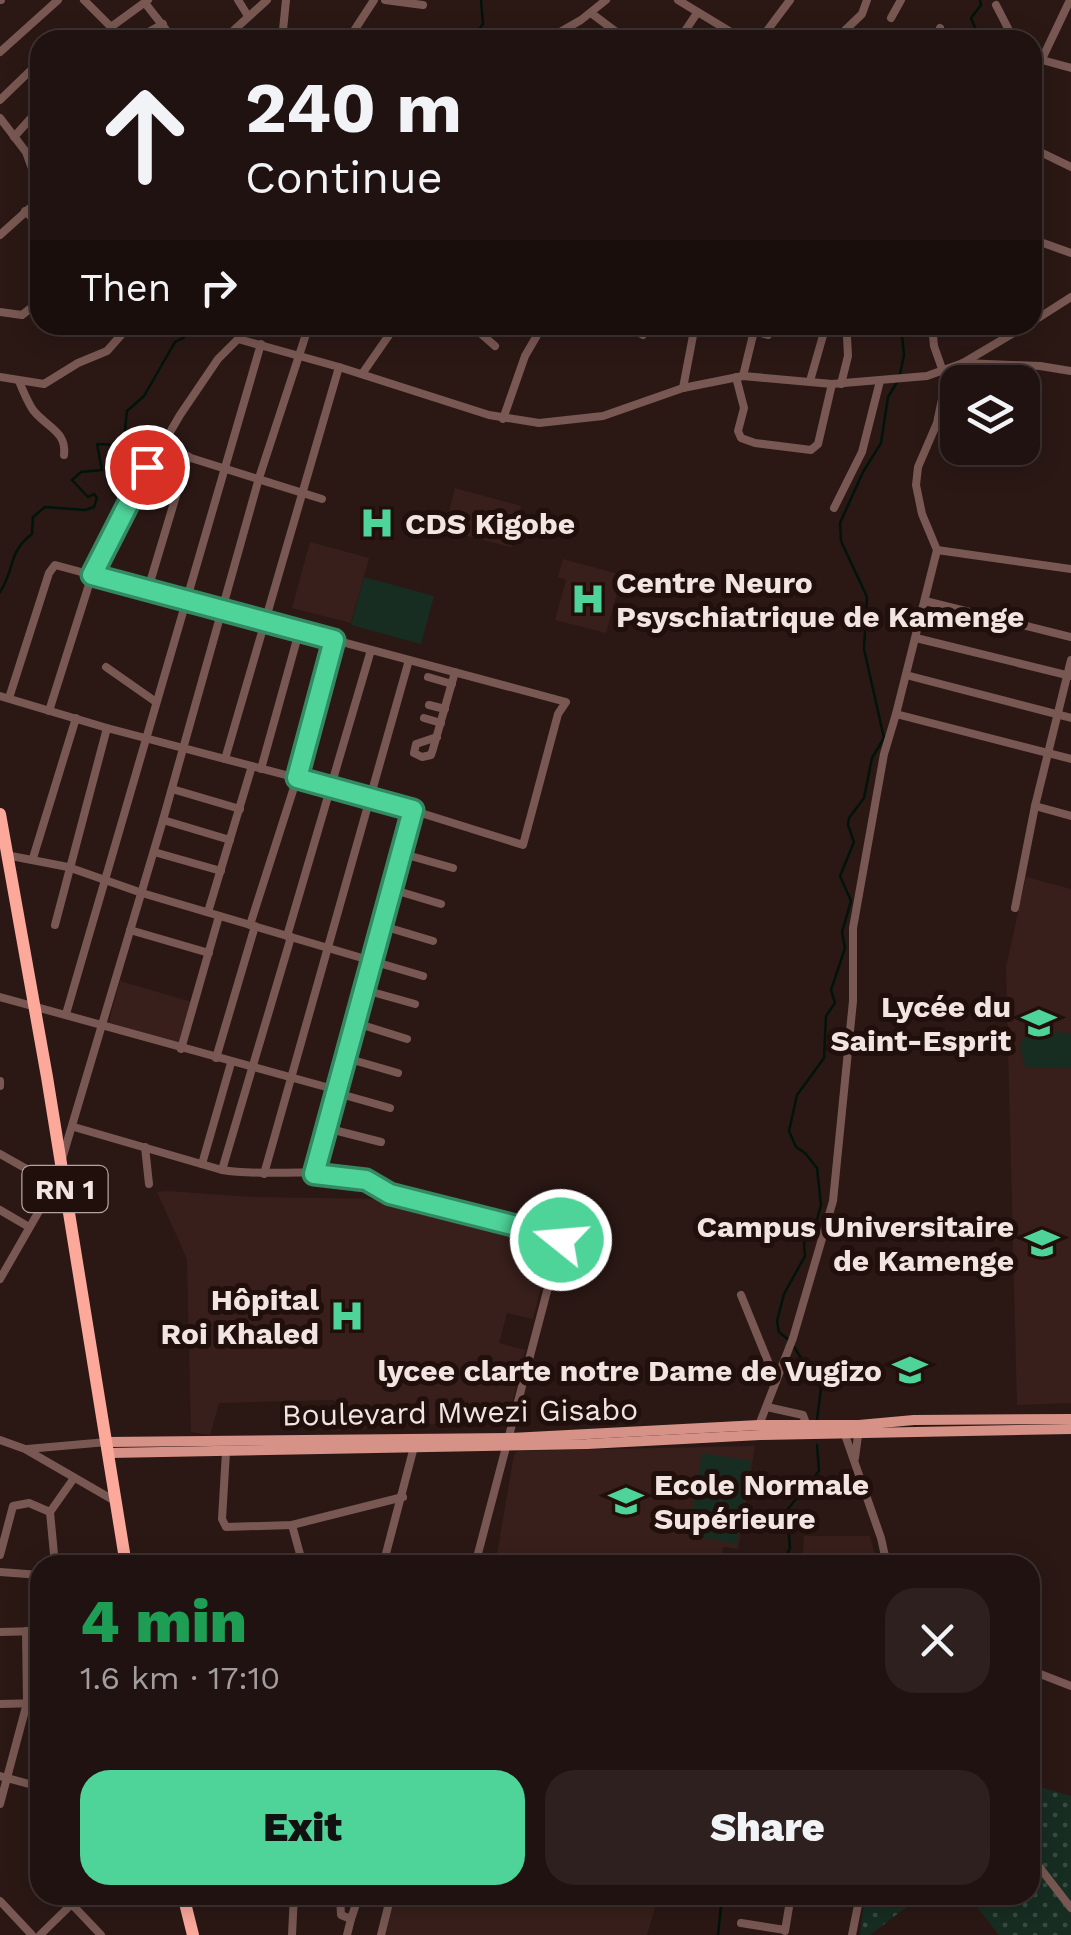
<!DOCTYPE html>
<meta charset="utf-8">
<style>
body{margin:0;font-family:"Work Sans",sans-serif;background:#2d201e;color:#f1f3f6;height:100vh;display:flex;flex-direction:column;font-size:38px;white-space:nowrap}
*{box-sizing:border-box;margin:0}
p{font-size:32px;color:#a29e9f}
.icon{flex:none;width:55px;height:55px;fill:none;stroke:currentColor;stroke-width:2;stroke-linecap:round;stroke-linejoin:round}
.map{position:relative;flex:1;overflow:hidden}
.details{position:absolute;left:30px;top:1555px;width:1010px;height:350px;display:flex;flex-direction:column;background:#201210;border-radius:30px;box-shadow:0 5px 25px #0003,0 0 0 2px #3d3230}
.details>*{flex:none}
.banner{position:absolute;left:30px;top:30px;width:1012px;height:305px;border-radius:30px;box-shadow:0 5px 25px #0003,0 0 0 2px #3d3230;background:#201210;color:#f1f3f6;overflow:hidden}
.fabs{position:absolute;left:940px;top:365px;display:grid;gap:20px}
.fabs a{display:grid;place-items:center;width:100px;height:100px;border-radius:20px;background:#201210;box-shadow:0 5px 25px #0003,0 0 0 2px #3d3230;font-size:50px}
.pin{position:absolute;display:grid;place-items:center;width:85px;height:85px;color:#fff;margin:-42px;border:5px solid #fff;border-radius:50%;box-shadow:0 2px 10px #0007}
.me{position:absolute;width:110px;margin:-55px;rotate:287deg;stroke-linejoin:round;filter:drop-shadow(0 0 8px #0008)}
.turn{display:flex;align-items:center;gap:35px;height:210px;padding:0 50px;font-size:45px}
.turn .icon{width:130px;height:130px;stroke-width:2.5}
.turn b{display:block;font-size:70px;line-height:85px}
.then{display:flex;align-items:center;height:95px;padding:0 50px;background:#0003;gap:20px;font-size:38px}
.round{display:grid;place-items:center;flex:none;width:105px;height:105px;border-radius:30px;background:#2d201e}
.headline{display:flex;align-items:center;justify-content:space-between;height:170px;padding:0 50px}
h1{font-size:60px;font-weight:800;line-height:75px;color:#1e9e55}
.action{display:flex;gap:20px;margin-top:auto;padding:20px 50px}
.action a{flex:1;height:115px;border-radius:30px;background:#4ed399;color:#111;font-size:40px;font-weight:800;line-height:115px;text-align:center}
.action a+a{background:#2d201e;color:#f1f3f6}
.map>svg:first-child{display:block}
.built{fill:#381f1b}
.grass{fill:url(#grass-dots)}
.green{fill:#172d22}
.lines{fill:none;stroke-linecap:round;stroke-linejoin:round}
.stream{stroke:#001409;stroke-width:2.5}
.minor{stroke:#795853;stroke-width:8}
.major{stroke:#d79287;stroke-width:10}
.highway{stroke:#fca99c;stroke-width:12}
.route-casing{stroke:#338963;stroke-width:25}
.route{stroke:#4ed399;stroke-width:18}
.labels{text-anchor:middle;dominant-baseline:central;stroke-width:10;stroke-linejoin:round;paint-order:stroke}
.shield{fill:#210f0c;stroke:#b3a4a1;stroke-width:2.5}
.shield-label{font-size:28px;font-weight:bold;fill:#f2e4e1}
.poi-label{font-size:30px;font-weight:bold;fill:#f2e4e1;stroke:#210f0c;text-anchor:end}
.street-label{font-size:30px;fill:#f2e4e1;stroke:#210f0c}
</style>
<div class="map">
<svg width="1071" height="1935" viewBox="0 0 1071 1935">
<defs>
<pattern id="grass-dots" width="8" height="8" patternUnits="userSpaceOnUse" patternTransform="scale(2.5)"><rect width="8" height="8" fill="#172d22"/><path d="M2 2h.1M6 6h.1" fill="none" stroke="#394b42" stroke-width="1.8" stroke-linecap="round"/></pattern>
</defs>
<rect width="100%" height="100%" fill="#2b1815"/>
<g class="built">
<polygon points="455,488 521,506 511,547 444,530"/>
<polygon points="310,542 369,558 351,623 292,608"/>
<polygon points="563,559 622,575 606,633 555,620 566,580 558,577"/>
<polygon points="1026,877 1071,889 1071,1403 1017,1405 1006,967"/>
<polygon points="120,981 192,1002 179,1045 108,1025"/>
<polygon points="168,1191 251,1197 384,1199 447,1209 553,1238 533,1319 507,1313 499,1343 525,1350 507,1424 421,1424 330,1431 338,1405 334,1400 219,1403 210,1435 191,1432 187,1259 157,1192"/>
<polygon points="755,1446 738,1549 723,1547 720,1565 562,1565 497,1554 514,1455 518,1451"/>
<polygon points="804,1536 870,1536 878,1565 802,1565"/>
<polygon points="393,1895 659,1895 647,1935 383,1935"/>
</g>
<g class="grass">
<polygon points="1030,1784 1071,1796 1071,1935 999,1935 968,1895 1030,1895"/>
<polygon points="865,1895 922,1895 870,1935 860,1935"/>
</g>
<g class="green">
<polygon points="364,577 434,596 421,644 351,625"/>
<polygon points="1029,1031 1071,1033 1071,1068 1028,1067 1024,1065 1020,1045"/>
<polygon points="702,1453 751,1461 737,1544 688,1535"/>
</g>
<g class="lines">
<g class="stream">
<polyline points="471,40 483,24 481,0"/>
<polyline points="980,40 971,18 981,5 980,0"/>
<path d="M0,592C15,569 8,552 32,534L33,517L45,507L85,510L94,507L97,498L94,494L88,497L72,480L81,472L102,470L97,444L117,445L124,439L127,411L144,396L175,342L183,338L195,325"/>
<polyline points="790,1341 779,1332 777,1321 784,1294 805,1256 804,1243 816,1223 821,1205 817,1168 805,1153 796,1147 789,1131 797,1095 824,1058 826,1016 835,1003 831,990 845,948 842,932 851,901 840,876 854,842 848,825 849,818 864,798 872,758 884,738 864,649 867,597 841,541 840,523 863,472 881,443 888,397 899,379 904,355 901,325"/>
<polyline points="794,1347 821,1388 817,1420"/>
<polyline points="782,1565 790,1548 787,1510 819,1471 817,1445"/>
<polyline points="718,1935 722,1895"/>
</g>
<g class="minor">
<polyline points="0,0 1,0"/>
<polyline points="84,0 111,27 148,0"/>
<polyline points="238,0 248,16"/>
<polyline points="385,0 423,5"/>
<polyline points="678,0 744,40"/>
<polyline points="145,3 174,40"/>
<polyline points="996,5 1014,40"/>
<polyline points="591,13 627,40"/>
<polyline points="891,18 901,0"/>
<polyline points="134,40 163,24"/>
<polyline points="223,40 267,0"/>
<polyline points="282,40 286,0"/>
<polyline points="348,40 374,0"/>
<polyline points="546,40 581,20 606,0"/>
<polyline points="679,40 697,13"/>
<polyline points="760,40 790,0"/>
<polyline points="835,40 862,14 867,0"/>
<polyline points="935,40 940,28"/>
<polyline points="0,52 58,0"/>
<polyline points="1042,60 1071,68"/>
<polyline points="1032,80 1070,0"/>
<polyline points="0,100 31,70 40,71"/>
<polyline points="0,118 26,152 40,190"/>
<polyline points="14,137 40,108"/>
<polyline points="1032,148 1071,167"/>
<polyline points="25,211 40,225"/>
<polyline points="0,235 40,199"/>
<polyline points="1032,239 1071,253"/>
<polyline points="0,312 22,315 40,301"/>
<polyline points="1032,322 1071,297"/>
<polyline points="471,325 495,346"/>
<polyline points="624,325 643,335"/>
<polyline points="932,325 934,346 946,380 937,423 918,467 916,485 922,514 937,550 896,714 1071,759"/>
<polyline points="963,363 1040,366 1071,371"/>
<polyline points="362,374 396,325"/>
<polyline points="743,376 753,335 757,332 768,335"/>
<polyline points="0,377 44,384 78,363 107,351 130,325"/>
<polyline points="736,377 744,408 738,431 741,438 755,443 811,450 818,444 832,384"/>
<path d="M19,381C23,391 27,401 33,410C46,427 67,431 64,455"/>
<polyline points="810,381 826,325"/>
<polyline points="841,384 848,356 847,337"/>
<polyline points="683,388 695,325"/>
<polyline points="938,418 958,425"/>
<polyline points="503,419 525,356 543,325"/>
<polyline points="159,448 322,499"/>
<polyline points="1022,448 1031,451"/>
<polyline points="834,508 862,452 880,381"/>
<polyline points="937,550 1071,569"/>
<polyline points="148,589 188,456"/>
<polyline points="925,601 1071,637"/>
<polyline points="916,638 1071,676"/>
<polyline points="106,667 156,702"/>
<polyline points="906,675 1071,718"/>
<polyline points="428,677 452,684"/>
<polyline points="0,696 107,728 373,798 523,845 558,714 566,702 55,565 49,573 9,698"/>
<polyline points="429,705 445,709"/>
<polyline points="49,711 92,575 114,528 180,415 218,359 238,339 339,367 489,415 539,423 603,416 683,388 743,376 832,384 927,376 963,363 1027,325"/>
<polyline points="424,718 441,723"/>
<polyline points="437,737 416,744 414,753 422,757 431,755 433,749 455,672"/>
<polyline points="225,759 339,367"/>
<polyline points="261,769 299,632"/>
<polyline points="172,789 240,809"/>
<polyline points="1035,806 1071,816"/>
<polyline points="163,820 230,840"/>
<polyline points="154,852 221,871"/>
<polyline points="400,853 453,868"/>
<polyline points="6,855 68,867 142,893 423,976"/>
<polyline points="33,858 76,718"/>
<polyline points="391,889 441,904"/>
<polyline points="1015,908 1035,806 1071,660"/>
<polyline points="208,912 252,766"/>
<polyline points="55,925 107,728"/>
<polyline points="250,925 297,778 334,641"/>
<polyline points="383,926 433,941"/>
<polyline points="130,930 209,953"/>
<polyline points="287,936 371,650"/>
<polyline points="365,990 415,1004"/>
<polyline points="0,997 337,1090"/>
<polyline points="66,1014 261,344"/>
<polyline points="356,1023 407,1039"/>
<polyline points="181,1049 219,916"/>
<polyline points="216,1058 255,926"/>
<polyline points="346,1058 398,1073"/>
<polyline points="0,1081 0,1086"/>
<polyline points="337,1093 390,1108"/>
<path d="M74,1127L222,1170C269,1178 323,1165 369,1181C377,1184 382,1190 390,1193L561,1238L475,1565"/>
<polyline points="326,1128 381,1142"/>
<polyline points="145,1147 149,1184"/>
<polyline points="0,1154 55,1185"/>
<polyline points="62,1159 163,820 259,478 309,325"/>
<polyline points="202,1164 231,1063"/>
<polyline points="222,1170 291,937"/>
<polyline points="264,1174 409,660"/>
<polyline points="314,1174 413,809"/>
<polyline points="0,1210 29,1227"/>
<polyline points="0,1279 54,1185"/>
<polyline points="741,1295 776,1381"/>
<polyline points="767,1407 803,1415 808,1429"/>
<polyline points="759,1425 793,1338 833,1201 853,1001 853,928 884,754 896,714"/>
<polyline points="844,1432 881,1538 887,1565"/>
<polyline points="0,1440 25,1449 115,1501"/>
<polyline points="27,1449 107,1442"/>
<polyline points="226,1452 222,1519 226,1527 292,1525 403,1497"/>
<polyline points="855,1458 859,1428"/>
<polyline points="292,1525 303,1565"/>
<polyline points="0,1555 13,1506 29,1503 50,1512"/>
<polyline points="55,1565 50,1512 74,1478"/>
<polyline points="383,1565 415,1443"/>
<polyline points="0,1572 40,1575"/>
<polyline points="0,1632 40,1631"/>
<polyline points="1030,1670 1071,1686"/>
<polyline points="0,1704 40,1703"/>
<polyline points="0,1776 40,1787"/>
<polyline points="0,1804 27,1703 26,1631"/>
<polyline points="40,1846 36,1865 40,1871"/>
<polyline points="1030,1855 1071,1908"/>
<polyline points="63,1895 101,1935"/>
<polyline points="340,1895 341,1915 351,1919 359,1895"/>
<polyline points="0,1901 32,1935"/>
<polyline points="741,1923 785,1930"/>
<polyline points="785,1931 791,1895"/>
<polyline points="40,1935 81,1895"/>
<polyline points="292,1935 294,1895"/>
<polyline points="347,1935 351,1919"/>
<polyline points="381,1935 391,1895"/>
<polyline points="852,1935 860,1895"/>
</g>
<g class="major">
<polyline points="107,1442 511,1438 759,1425 859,1425 914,1420 1071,1419"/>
<polyline points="109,1453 587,1444 760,1435 1071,1429"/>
</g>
<g class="highway">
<polyline points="0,814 47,1077 126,1565"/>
<polyline points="183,1895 193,1935"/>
</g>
</g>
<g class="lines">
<g class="route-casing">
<polyline id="route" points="147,467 92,575 334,640 297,778 413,810 314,1174 366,1180 390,1194 552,1235 561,1240"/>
</g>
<use href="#route" class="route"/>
</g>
<defs>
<g id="hospital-bare" transform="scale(2.7)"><path d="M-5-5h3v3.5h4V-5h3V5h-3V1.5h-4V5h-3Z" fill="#4ed399" stroke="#210f0c" stroke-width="2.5" paint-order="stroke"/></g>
<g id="school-bare" transform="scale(2.7)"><path d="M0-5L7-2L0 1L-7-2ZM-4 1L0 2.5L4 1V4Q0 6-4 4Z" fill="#4ed399" stroke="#210f0c" stroke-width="2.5" paint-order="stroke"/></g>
<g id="university-bare" transform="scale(2.7)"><path d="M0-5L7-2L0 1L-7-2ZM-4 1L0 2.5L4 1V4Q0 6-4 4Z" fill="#4ed399" stroke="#210f0c" stroke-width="2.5" paint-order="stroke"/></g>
</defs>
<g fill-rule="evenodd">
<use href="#hospital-bare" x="377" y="523"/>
<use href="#hospital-bare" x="588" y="599"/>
<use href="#school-bare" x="1039" y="1023"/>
<use href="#university-bare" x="1042" y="1243"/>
<use href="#hospital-bare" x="347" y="1316"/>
<use href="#university-bare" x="910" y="1370"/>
<use href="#university-bare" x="626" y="1501"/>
</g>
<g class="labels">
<rect class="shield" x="22.5" y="1166" width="85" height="46" rx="8"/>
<g class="shield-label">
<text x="65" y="1189">RN 1</text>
</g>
<g class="poi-label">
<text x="405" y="523" text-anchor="start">CDS Kigobe</text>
<text x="616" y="582" text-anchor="start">Centre Neuro<tspan x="616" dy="34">Psyschiatrique de Kamenge</tspan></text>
<text x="1011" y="1006">Lycée du<tspan x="1011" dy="34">Saint-Esprit</tspan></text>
<text x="1014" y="1226">Campus Universitaire<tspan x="1014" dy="34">de Kamenge</tspan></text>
<text x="319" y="1299">Hôpital<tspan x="319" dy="34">Roi Khaled</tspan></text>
<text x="882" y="1370">lycee clarte notre Dame de Vugizo</text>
<text x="654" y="1484" text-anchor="start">Ecole Normale<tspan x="654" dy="34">Supérieure</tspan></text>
</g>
<g class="street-label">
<text transform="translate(460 1412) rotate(-1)">Boulevard Mwezi Gisabo</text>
</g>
</g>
</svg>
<div class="fabs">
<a><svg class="icon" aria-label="layers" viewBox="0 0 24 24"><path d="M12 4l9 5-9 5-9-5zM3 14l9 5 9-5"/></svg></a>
</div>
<div class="pin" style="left:147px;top:467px;background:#d93025"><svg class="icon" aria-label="arrive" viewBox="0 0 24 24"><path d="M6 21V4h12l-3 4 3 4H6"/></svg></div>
<svg class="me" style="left:561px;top:1240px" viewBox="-20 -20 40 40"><circle r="17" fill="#4ed399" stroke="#fff" stroke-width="3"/><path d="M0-11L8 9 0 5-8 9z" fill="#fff"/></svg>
<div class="banner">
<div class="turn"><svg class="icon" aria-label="ahead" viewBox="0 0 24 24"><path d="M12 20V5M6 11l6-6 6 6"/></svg><div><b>240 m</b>Continue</div></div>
<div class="then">Then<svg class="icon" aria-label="right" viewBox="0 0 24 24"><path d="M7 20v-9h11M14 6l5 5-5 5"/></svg></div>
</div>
<section class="details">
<div class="headline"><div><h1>4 min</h1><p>1.6 km · 17:10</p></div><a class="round"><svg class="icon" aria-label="close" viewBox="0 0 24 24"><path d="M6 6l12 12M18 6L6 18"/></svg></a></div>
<div class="action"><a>Exit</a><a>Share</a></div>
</section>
</div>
